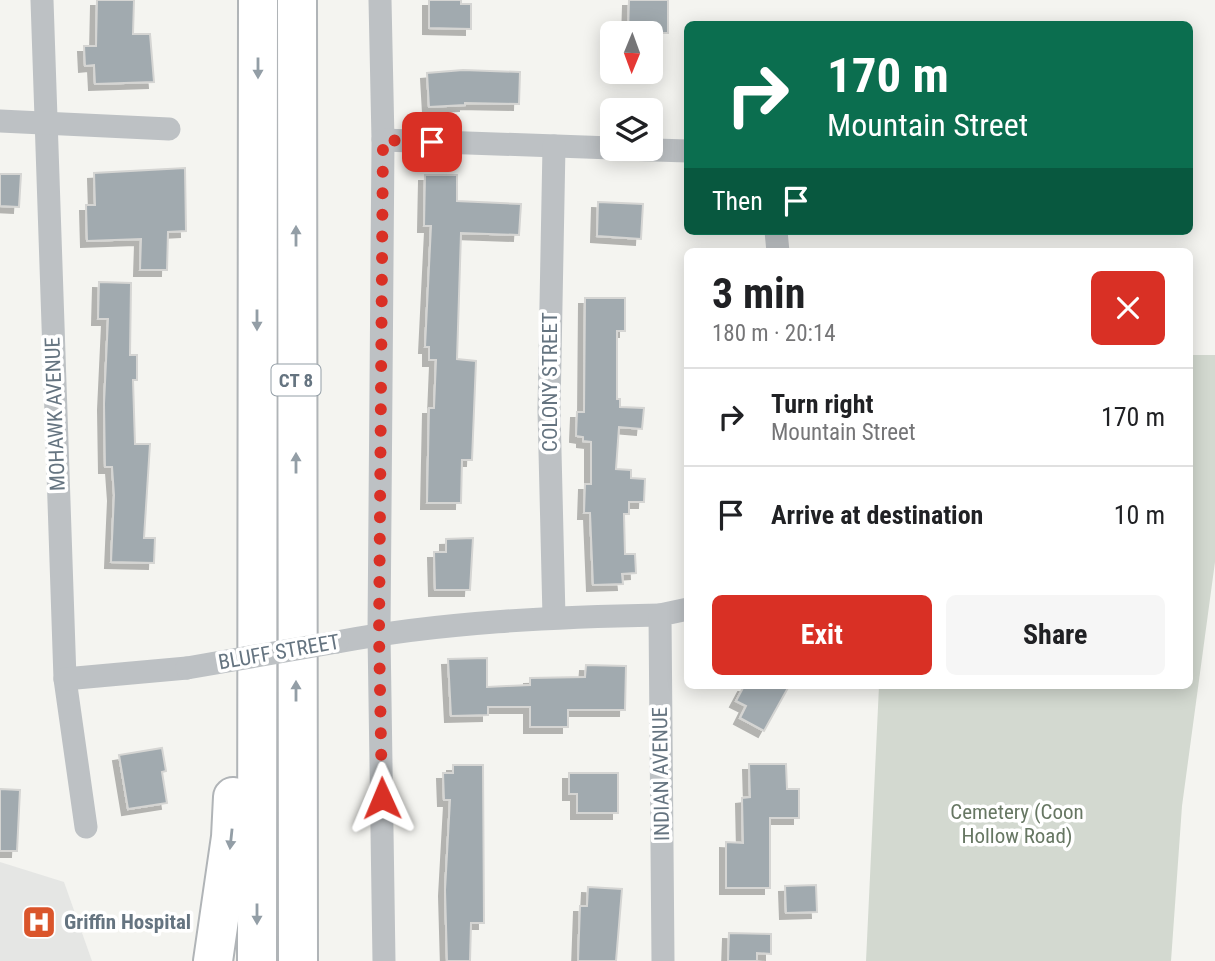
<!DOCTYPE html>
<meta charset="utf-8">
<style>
body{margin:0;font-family:"Roboto Condensed",sans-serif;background:#f6f6f6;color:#202124;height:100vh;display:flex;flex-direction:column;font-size:26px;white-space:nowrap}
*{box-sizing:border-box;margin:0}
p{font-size:23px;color:#757577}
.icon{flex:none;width:38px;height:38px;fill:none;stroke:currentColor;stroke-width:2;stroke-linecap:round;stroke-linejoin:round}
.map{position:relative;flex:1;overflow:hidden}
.sheet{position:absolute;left:684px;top:248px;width:509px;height:441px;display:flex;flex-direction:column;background:#fff;border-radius:10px;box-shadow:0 4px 18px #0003}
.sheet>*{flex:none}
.guide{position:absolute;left:684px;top:21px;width:509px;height:214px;border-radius:10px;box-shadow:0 4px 18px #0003;background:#0b6e4f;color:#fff;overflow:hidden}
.needle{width:46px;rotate:181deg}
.tools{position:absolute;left:600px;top:21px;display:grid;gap:14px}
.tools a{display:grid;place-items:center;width:63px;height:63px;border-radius:10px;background:#fff;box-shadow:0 4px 18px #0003;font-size:35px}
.pin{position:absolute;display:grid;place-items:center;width:60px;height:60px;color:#fff;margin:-30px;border-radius:14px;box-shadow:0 4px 10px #0006}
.me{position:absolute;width:77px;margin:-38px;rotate:359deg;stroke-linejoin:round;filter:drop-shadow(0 0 5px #0008)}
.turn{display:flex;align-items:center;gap:24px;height:147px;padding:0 28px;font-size:32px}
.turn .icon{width:91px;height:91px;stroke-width:2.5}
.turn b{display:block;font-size:49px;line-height:60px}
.then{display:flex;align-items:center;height:66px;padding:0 28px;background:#0003;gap:14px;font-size:26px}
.round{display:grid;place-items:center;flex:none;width:74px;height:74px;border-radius:10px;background:#f6f6f6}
.summary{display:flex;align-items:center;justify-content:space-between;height:119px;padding:0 28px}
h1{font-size:42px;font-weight:700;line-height:52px}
.primary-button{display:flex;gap:14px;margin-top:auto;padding:14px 28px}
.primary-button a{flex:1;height:80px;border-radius:10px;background:#d93025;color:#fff;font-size:28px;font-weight:700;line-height:80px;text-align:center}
.primary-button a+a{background:#f6f6f6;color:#202124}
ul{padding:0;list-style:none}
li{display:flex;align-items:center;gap:21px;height:98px;padding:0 28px;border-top:2px solid #e0e0e0}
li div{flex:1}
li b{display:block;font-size:26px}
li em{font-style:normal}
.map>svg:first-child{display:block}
.built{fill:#e5e6e4}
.green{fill:#d3d9d0}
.building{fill:#a1aaaf;stroke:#d5d5d3;stroke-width:2;filter:url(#shadow)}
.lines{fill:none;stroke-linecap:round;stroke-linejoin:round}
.motorway-casing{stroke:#b0b4b7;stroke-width:42}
.minor{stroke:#bdc1c4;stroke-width:23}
.motorway{stroke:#fff;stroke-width:38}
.minor-bridge{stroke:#bdc1c4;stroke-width:23}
.oneway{fill:#939ea6}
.route{stroke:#d93025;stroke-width:12;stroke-dasharray:0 21.6}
.labels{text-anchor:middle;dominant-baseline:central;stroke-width:7;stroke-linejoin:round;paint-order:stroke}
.shield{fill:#fff;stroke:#939ea6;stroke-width:2}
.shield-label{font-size:19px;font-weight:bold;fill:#657480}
.street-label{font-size:21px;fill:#657480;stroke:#fff}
.park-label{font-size:21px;fill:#677763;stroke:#fff}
.poi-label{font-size:21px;font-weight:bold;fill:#657480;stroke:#fff;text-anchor:start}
</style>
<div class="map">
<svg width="1215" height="961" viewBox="0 0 1215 961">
<defs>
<filter id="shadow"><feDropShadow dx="-6" dy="6" stdDeviation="0" flood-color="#0004"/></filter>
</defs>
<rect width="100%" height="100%" fill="#f4f4f0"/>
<polygon class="built" points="0,862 64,882 92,961 0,961"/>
<polygon class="green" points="1190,355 1215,355 1215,562 1182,806 1171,961 866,961 879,686 1190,686"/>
<g class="building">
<polygon points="97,0 134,0 133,34 150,34 154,82 95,84 94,65 85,66 84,46 96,46"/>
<polygon points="429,0 461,0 461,4 471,4 471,29 429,28"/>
<polygon points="629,0 668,0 668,33 628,33"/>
<polygon points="463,70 520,72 519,104 465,103 465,105 429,107 427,73"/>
<polygon points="185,168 186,231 168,232 167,270 140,270 141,239 87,241 86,205 95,205 94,173"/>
<polygon points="0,174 21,174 19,207 0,206"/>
<polygon points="425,175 457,175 457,201 521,204 519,235 461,233 457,359 476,361 472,460 462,460 461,503 427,503 429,408 434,408 436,360 429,360 429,347 425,347 431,226 424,226"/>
<polygon points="598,202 643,204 641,239 597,236"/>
<polygon points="99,282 131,283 130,355 137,355 137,380 133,380 135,444 150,444 144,538 155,538 154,563 111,562 114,495 112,467 105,467 104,404 108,319 98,319"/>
<polygon points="585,298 625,298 625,331 617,331 617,399 620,399 620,407 644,408 642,429 619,427 616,469 631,470 631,478 645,479 644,502 629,502 629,514 624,514 625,554 635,554 636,573 622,574 623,584 593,585 590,513 584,513 585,484 591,484 591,442 583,441 583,437 576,436 577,412 584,412"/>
<polygon points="473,538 470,590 435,590 434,552 446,552 446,539"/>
<polygon points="487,658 487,687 530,685 530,678 585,677 586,665 626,666 625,710 568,710 568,727 530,727 530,707 488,707 488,715 451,716 448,659"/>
<polygon points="744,686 789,686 764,731 740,718 746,706 736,701"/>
<polygon points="162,748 166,771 162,772 167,803 128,809 119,755"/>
<polygon points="749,764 786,764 787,789 799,789 799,818 770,818 770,888 726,888 726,842 743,843 742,798 750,797"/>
<polygon points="453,765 483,765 484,923 471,923 470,961 447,961 445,890 450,800 444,800 443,773 453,773"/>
<polygon points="569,773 618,773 618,813 577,813 577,794 569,794"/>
<polygon points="0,789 20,790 17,851 0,851"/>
<polygon points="816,885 817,912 786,913 785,886"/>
<polygon points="588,887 622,889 616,961 578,961 580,906 587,906"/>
<polygon points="729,933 771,934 771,954 757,953 757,961 728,961"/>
</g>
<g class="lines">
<g class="motorway-casing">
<g id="motorway">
<polyline points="297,0 298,961"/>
<polyline points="213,961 231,837 233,797"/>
<polyline points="257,961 258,0"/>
</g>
</g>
<g class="minor">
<polyline points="42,0 65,679 86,827"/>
<polyline points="380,0 383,140 379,634 384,961"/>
<polyline points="0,121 169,129"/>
<polyline points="383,140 612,148"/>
<polyline points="554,146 549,410 554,617"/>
<polyline points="622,149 688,151"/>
<polyline points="776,231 778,252"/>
<path d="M337,642C443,622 552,617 660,615"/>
<polyline points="65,679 187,668"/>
<polyline points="663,961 660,615 688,609"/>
</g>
<use href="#motorway" class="motorway"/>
<polyline class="minor-bridge" points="187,668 337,642"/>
</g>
<defs><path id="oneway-solid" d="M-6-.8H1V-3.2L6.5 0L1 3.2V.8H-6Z" transform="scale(1.75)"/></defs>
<g class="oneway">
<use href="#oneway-solid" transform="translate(258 68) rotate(90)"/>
<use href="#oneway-solid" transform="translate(296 236) rotate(-90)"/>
<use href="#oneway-solid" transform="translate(257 320) rotate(90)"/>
<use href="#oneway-solid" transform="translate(296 463) rotate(-90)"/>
<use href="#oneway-solid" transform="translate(296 691) rotate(-90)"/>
<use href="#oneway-solid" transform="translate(231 839) rotate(96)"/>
<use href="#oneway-solid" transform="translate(257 914) rotate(90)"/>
</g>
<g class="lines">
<polyline class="route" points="382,798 379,634 383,140 432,142"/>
</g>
<defs>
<g id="hospital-square" transform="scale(1.75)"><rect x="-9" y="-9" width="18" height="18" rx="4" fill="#da552b" stroke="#fff"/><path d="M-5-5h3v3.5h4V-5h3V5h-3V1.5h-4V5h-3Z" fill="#fff"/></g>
</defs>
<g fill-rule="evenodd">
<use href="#hospital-square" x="39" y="922"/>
</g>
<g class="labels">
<rect class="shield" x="271.5" y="364.5" width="49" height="31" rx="5"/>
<g class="shield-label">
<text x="296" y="380">CT 8</text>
</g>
<g class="street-label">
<text transform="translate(550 382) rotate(-90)">COLONY STREET</text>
<text transform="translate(55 414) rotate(-92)">MOHAWK AVENUE</text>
<text transform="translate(279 652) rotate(-10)">BLUFF STREET</text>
<text transform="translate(661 774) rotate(-91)">INDIAN AVENUE</text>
</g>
<g class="park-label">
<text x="1017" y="812">Cemetery (Coon<tspan x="1017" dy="24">Hollow Road)</tspan></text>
</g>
<g class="poi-label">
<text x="64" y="922">Griffin Hospital</text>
</g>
</g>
</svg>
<div class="tools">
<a><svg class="needle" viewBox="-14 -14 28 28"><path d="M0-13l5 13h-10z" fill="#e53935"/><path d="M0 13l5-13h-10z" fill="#757577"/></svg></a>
<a><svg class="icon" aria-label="layers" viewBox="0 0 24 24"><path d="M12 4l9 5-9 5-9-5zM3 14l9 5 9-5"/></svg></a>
</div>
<div class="pin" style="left:432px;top:142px;background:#d93025"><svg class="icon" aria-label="arrive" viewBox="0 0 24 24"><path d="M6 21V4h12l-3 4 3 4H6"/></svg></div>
<svg class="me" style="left:382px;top:798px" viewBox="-20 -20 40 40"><path d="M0-17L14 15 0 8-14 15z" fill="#d93025" stroke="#fff" stroke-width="4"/></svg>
<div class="guide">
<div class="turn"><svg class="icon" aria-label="right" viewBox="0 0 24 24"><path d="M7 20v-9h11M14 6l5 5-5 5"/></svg><div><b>170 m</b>Mountain Street</div></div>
<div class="then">Then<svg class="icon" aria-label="arrive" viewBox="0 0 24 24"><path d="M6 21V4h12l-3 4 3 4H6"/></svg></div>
</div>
<section class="sheet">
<div class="summary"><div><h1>3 min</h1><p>180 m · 20:14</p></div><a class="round" style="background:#d93025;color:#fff"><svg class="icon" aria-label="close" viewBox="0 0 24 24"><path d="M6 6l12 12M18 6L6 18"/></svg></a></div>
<ul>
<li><svg class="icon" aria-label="right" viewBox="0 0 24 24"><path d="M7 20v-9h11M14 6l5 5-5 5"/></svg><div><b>Turn right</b><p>Mountain Street</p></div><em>170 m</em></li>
<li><svg class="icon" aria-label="arrive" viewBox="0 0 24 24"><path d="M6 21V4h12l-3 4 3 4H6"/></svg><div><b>Arrive at destination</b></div><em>10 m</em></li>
</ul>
<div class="primary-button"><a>Exit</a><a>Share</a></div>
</section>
</div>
